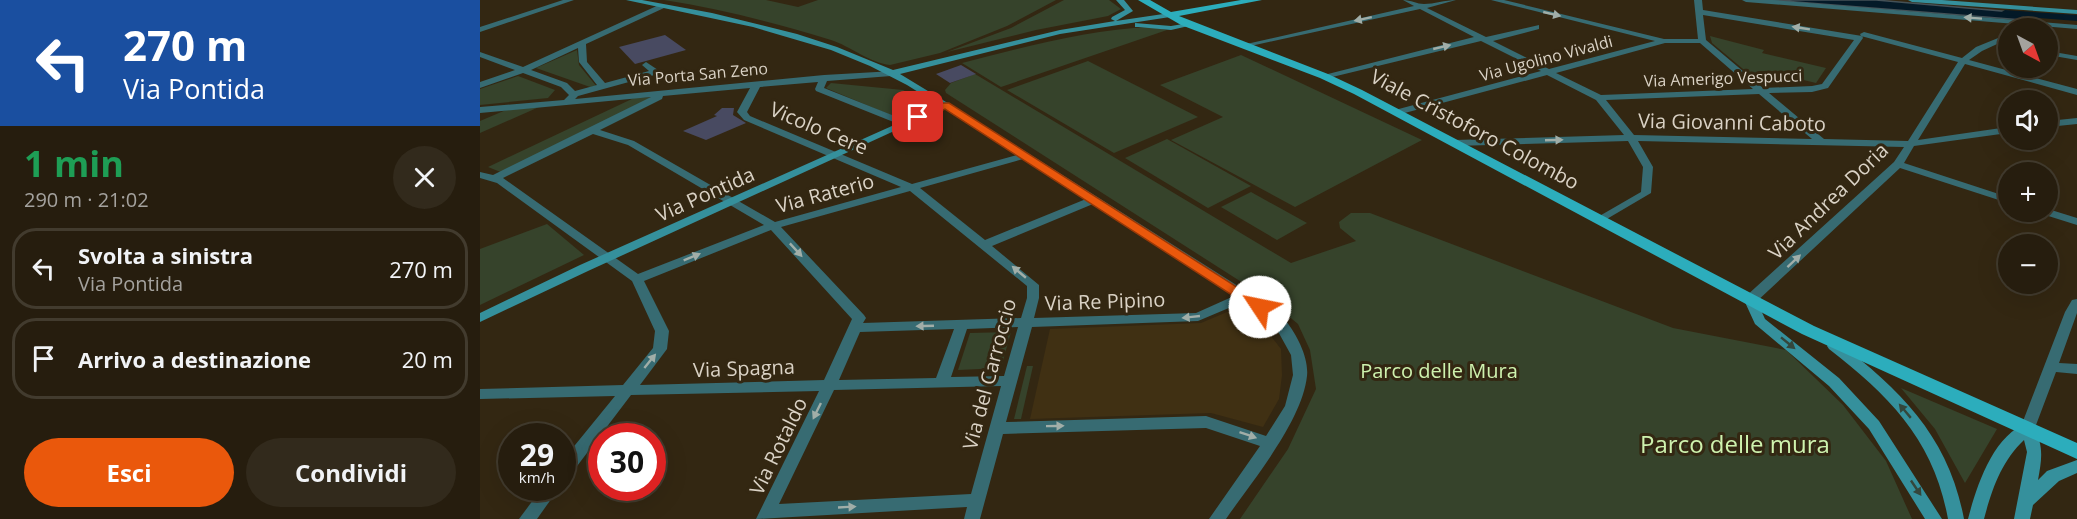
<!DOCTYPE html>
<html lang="it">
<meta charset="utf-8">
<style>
body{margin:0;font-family:"Open Sans",sans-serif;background:#322a1c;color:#f1f3f6;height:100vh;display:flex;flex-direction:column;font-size:22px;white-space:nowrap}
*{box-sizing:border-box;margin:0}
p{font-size:20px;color:#a4a29e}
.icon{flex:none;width:33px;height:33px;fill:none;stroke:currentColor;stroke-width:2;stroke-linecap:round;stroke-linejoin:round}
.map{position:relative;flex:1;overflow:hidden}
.side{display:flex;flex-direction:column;background:#261d0e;width:480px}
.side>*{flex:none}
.top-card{background:#1a4fa0;color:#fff;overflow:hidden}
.needle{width:39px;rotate:139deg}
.controls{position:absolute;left:1518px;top:18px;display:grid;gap:12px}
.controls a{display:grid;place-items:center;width:60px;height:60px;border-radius:50%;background:#261d0e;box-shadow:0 6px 24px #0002,0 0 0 2px #423b2e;font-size:30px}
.speed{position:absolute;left:18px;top:423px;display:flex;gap:12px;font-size:30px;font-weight:700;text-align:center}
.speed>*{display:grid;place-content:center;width:78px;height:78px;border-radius:50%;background:#261d0e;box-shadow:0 6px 24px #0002,0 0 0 2px #423b2e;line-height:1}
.speed small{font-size:15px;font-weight:400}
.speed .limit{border:9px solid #d22;background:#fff;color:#111}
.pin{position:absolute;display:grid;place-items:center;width:51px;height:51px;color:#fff;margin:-26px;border-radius:12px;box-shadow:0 3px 9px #0006}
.me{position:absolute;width:66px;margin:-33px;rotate:304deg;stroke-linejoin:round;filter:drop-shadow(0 0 4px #0008)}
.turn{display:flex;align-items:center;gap:21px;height:126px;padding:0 24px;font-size:27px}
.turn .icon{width:78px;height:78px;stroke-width:2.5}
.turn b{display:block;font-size:42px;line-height:51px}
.round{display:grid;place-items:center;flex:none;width:63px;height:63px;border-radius:32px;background:#322a1c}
.head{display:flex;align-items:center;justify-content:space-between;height:102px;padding:0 24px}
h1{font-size:36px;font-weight:700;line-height:45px;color:#1e9e55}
.cta{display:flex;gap:12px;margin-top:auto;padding:12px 24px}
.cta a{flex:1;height:69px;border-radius:36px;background:#ea580c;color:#fff;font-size:24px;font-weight:700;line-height:69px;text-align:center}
.cta a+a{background:#322a1c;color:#f1f3f6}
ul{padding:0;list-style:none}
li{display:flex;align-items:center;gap:18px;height:81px;margin:0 12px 9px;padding:0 12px;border:3px solid #423b2e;border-radius:24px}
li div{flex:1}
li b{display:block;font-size:22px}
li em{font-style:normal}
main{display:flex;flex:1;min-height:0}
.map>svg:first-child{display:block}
.built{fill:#403013}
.green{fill:#36432b}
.water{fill:#041a28;stroke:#445157;stroke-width:1.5}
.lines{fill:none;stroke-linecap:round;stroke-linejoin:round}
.canal{fill:#041a28;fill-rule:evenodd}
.building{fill:#484a61}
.street{fill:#376b72;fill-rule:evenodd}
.secondary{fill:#35909c;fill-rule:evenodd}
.primary{fill:#2cadbc;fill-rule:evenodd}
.oneway{fill:#a1aea8}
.oneway2{fill:#34463b}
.route{fill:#ea580c;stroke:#983908;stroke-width:1.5}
.labels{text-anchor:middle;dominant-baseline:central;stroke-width:6;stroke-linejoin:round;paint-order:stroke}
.far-street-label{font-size:16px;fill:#dad2c5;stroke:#332712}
.street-label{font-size:20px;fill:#dad2c5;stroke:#332712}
.park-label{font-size:20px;fill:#cef2ae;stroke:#332712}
.near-park-label{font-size:24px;fill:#cef2ae;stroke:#332712}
</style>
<main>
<section class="side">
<div class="top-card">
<div class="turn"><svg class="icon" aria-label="left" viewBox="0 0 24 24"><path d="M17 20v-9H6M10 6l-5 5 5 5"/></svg><div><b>270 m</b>Via Pontida</div></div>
</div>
<div class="head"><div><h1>1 min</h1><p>290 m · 21:02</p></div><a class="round"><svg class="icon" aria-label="close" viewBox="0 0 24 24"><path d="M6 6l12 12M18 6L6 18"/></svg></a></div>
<ul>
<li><svg class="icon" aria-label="left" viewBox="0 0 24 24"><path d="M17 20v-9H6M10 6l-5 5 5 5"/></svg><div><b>Svolta a sinistra</b><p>Via Pontida</p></div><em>270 m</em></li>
<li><svg class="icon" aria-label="arrive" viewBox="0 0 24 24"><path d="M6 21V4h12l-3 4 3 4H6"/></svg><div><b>Arrivo a destinazione</b></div><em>20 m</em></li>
</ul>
<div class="cta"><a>Esci</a><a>Condividi</a></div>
</section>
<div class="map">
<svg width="1597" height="519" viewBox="0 0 1597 519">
<rect width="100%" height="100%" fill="#332712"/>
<polygon class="built" points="759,307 783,326 801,349 802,375 799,399 783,427 731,413 550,419 570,329 721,323"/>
<g class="green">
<path d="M184,0H286L318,7L338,0H576L527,26L460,53L410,65C390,63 370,46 351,40C296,23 241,9 184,0Z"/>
<polygon points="584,0 629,0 641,9 628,16 556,30 467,52 531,28"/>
<path d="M671,27L687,30L521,87L482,63C545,47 606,30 671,27Z"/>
<polygon points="1230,36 1284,50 1282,53 1346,68 1336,83 1311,77 1292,78 1286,73 1269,74 1232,43"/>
<polygon points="97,50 99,65 117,87 113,88 56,68"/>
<polygon points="761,55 942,140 815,207 691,140 743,117 680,85"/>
<polygon points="608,61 718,117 634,153 527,90"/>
<polygon points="495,74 811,263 876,241 860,228 859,222 871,213 890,213 1193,328 1306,350 1363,405 1406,461 1432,519 760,519 808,449 836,389 830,350 818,324 788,299 466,93 465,90 471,83"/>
<polygon points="38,76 75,90 68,98 0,105 0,89"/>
<polygon points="351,83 423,90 447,104 445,108 420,119 346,88"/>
<polygon points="176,97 23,173 8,167 154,98"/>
<polygon points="59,107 0,133 0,121 26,110"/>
<polygon points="687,139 771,186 728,208 645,158"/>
<polygon points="771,192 827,223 797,240 741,207"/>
<polygon points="67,224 104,255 0,305 0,249"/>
<polygon points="531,332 521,368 478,370 490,333"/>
<polygon points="547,366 553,366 541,419 534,419"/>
<polygon points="1421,388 1517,429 1485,483 1455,429"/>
</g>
<polygon class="water" points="1291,0 1396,0 1544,13 1543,20"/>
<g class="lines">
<polygon class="canal" points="1525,10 1597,15 1597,21 1522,15 1520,13"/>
</g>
<g class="building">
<polygon points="185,35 206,50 155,64 139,47"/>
<polygon points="481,65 496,74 470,83 456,74"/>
<polygon points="242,108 254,108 253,115 266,123 226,140 203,131 237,116 234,115"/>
</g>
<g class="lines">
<g class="street">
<polygon points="83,0 94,0 0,32 0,27"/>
<path d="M923,0C931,0 937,4 944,4C954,4 965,0 976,0L947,8L1006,37L1059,25V29L1013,41L1069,69L1175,41L1011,0H1024L1184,39H1218L1214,0H1222L1223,10L1382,36L1383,38L1348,88L1332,92L1289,93L1344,139L1428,141L1478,62L1381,36L1380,34L1384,32L1482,58L1496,47L1528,34V39L1502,51L1489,60L1597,89V95L1485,64L1438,140L1528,127V133L1434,146L1424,163L1528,197V203L1420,168L1275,303L1270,304L1264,300L1265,297L1414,162L1424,147L1158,141L1173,167L1171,193L1120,223L1114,220L1116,218L1161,192L1163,167L1148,141L974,146L969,143L974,140L1144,135L1116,100L1067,75L921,114H915V110L1061,71L1001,41L844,79L840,76L994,37L940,9L766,47L762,45L934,6ZM1223,15L1374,40L1342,84L1332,86L1283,88L1226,40ZM1185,43H1220L1273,89L1121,95L1076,73ZM1279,94L1332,139L1154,135L1126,100Z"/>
<polygon points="1262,0 1293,0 1597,25 1597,29 1266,2"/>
<path d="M181,4L185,6L184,8L106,44L107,62L125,83L169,71L162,65L166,62L178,70V74L98,96L95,99L344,75L414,71L415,73L411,76L347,81L344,88L427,121V125H421L336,91L335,89L338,82L280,87L267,112L270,116L432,184L537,155L461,105L466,102L469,103L769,293C779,305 796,310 806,321C817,335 829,358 827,376C822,422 772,481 746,519H729L780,446L726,428L523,434L500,519H484L487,507L276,519L339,391L151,395L88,478L82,479V461L135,396L0,399V389L143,385L173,348L175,331L152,281L17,183L0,178V172L13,175L171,97L0,113V107L84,100L89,95L81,87L43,73L0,88V82L35,70L0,57V52L43,67ZM98,48L99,62L117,85L95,91L87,83L51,70ZM270,88L257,112L264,120L421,187L295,222L154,141L120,130L182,99L183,96ZM113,134L148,145L284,225L158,274L23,178ZM543,159L606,199L505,240L440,188ZM430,191L547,286V298L541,318L383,323L386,318L384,315L301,227ZM613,204L745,289L754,296L716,313L554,318L559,298V285L512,246ZM291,230L372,319L344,380L160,385L187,349L189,331L164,281ZM763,302L795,326L811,355L813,375L805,406L786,436L726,416L526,422L552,327L718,321ZM538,327L524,376L471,377L487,329ZM474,329L456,378L359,380L380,332ZM521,386L491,494L299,504L354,390Z"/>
<polygon points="1568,51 1597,56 1597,60 1568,55"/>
<polygon points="1597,118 1597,124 1568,127 1568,121"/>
<polygon points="1568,209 1597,218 1597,225 1562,214 1560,212 1568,212"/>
<polygon points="1597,299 1597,313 1579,363 1597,364 1597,374 1576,372 1553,433 1548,435 1543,433 1540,429 1585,312 1592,300"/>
<polygon points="62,488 79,488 57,519 39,519"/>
</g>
<g class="secondary">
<polygon points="146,0 162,0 232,13 317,34 357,47 413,70 580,30 635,21 631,19 632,17 645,10 636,0 644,0 653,11 636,21 690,13 694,15 690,17 580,34 420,74 471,105 108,271 0,322 0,313 100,265 459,105 427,85 390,66 351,50 273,27"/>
<polygon points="1428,0 1462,0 1597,10 1597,14 1432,2"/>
<polygon points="655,23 691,26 709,23 713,25 691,30 658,27 655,27"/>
<polygon points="1270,296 1275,297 1285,319 1359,378 1399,421 1462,519 1445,519 1389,429 1349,386 1275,324 1264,300"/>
<path d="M1354,341L1359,343C1422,391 1469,438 1484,519H1468C1454,441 1410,396 1349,349L1347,346L1349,343Z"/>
<path d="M1548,423L1553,425C1564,446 1562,458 1558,480L1567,471L1597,460V473L1579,481L1553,505L1550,519H1534L1547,452L1544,440C1521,462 1512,489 1504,519H1488C1496,488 1513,434 1548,423Z"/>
</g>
<polygon class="primary" points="658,0 670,0 691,12 761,0 782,0 699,16 848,74 882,90 1334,326 1597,443 1597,459 1322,334 874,94 840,78 701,25"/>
</g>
<defs><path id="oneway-solid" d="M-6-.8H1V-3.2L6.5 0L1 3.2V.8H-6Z" transform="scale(1.5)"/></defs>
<g class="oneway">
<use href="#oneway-solid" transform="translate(1072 14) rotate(13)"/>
<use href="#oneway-solid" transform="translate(1493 18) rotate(-176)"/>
<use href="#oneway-solid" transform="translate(883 19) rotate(168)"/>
<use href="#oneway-solid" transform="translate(1321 28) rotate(-171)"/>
<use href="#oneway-solid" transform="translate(962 47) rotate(-13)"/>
<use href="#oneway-solid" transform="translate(1074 140) rotate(-2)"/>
<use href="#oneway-solid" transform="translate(316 250) rotate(47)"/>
<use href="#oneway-solid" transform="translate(212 257) rotate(-22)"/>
<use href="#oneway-solid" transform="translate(1314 261) rotate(-43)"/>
<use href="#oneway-solid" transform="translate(539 272) rotate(-140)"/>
<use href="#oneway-solid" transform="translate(711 317) rotate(174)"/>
<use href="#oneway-solid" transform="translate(445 326) rotate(178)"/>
<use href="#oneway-solid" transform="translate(170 361) rotate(-51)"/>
<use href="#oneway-solid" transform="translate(337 411) rotate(116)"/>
<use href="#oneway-solid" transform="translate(575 426) rotate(-1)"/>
<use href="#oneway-solid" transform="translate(768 435) rotate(19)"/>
<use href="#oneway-solid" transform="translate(367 507) rotate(-3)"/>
</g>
<g class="oneway2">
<use href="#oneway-solid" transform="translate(1308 343) rotate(39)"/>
<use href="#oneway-solid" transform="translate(1425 411) rotate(-130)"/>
<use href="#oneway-solid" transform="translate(1436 488) rotate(56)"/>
</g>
<polygon class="route" points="462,103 469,103 788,307 785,310 775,310 465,109 442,120 433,117"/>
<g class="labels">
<g class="far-street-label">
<text transform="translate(1066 58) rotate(-15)">Via Ugolino Vivaldi</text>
<text transform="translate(218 74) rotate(-5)">Via Porta San Zeno</text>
<text transform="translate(1243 78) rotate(-2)">Via Amerigo Vespucci</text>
</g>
<g class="street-label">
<text transform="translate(1252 122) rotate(1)">Via Giovanni Caboto</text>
<text transform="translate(339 128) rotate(23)">Vicolo Cere</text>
<text transform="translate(995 129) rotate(28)">Viale Cristoforo Colombo</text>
<text transform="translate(345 193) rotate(-15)">Via Raterio</text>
<text transform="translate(225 194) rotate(-24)">Via Pontida</text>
<text transform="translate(1348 201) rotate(-44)">Via Andrea Doria</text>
<text transform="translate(625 301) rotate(-2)">Via Re Pipino</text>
<text transform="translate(264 368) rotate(-2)">Via Spagna</text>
<text transform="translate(509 374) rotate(-75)">Via del Carroccio</text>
<text transform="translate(298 446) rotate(-64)">Via Rotaldo</text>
</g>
<g class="park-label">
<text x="959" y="370">Parco delle Mura</text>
</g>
<g class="near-park-label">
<text x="1255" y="443">Parco delle mura</text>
</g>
</g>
</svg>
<div class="controls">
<a><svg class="needle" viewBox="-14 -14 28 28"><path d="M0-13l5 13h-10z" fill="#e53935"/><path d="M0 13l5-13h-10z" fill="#a4a29e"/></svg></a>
<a><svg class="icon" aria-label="sound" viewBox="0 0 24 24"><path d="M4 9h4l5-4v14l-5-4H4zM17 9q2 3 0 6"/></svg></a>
<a>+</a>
<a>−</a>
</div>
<div class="speed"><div>29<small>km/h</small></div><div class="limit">30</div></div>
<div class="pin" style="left:438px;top:117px;background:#d93025"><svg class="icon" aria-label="arrive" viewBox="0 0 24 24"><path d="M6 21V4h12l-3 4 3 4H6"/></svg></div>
<svg class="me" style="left:780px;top:307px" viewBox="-20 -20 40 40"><circle r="19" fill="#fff"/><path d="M0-13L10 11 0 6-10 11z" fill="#ea580c"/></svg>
</div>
</main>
